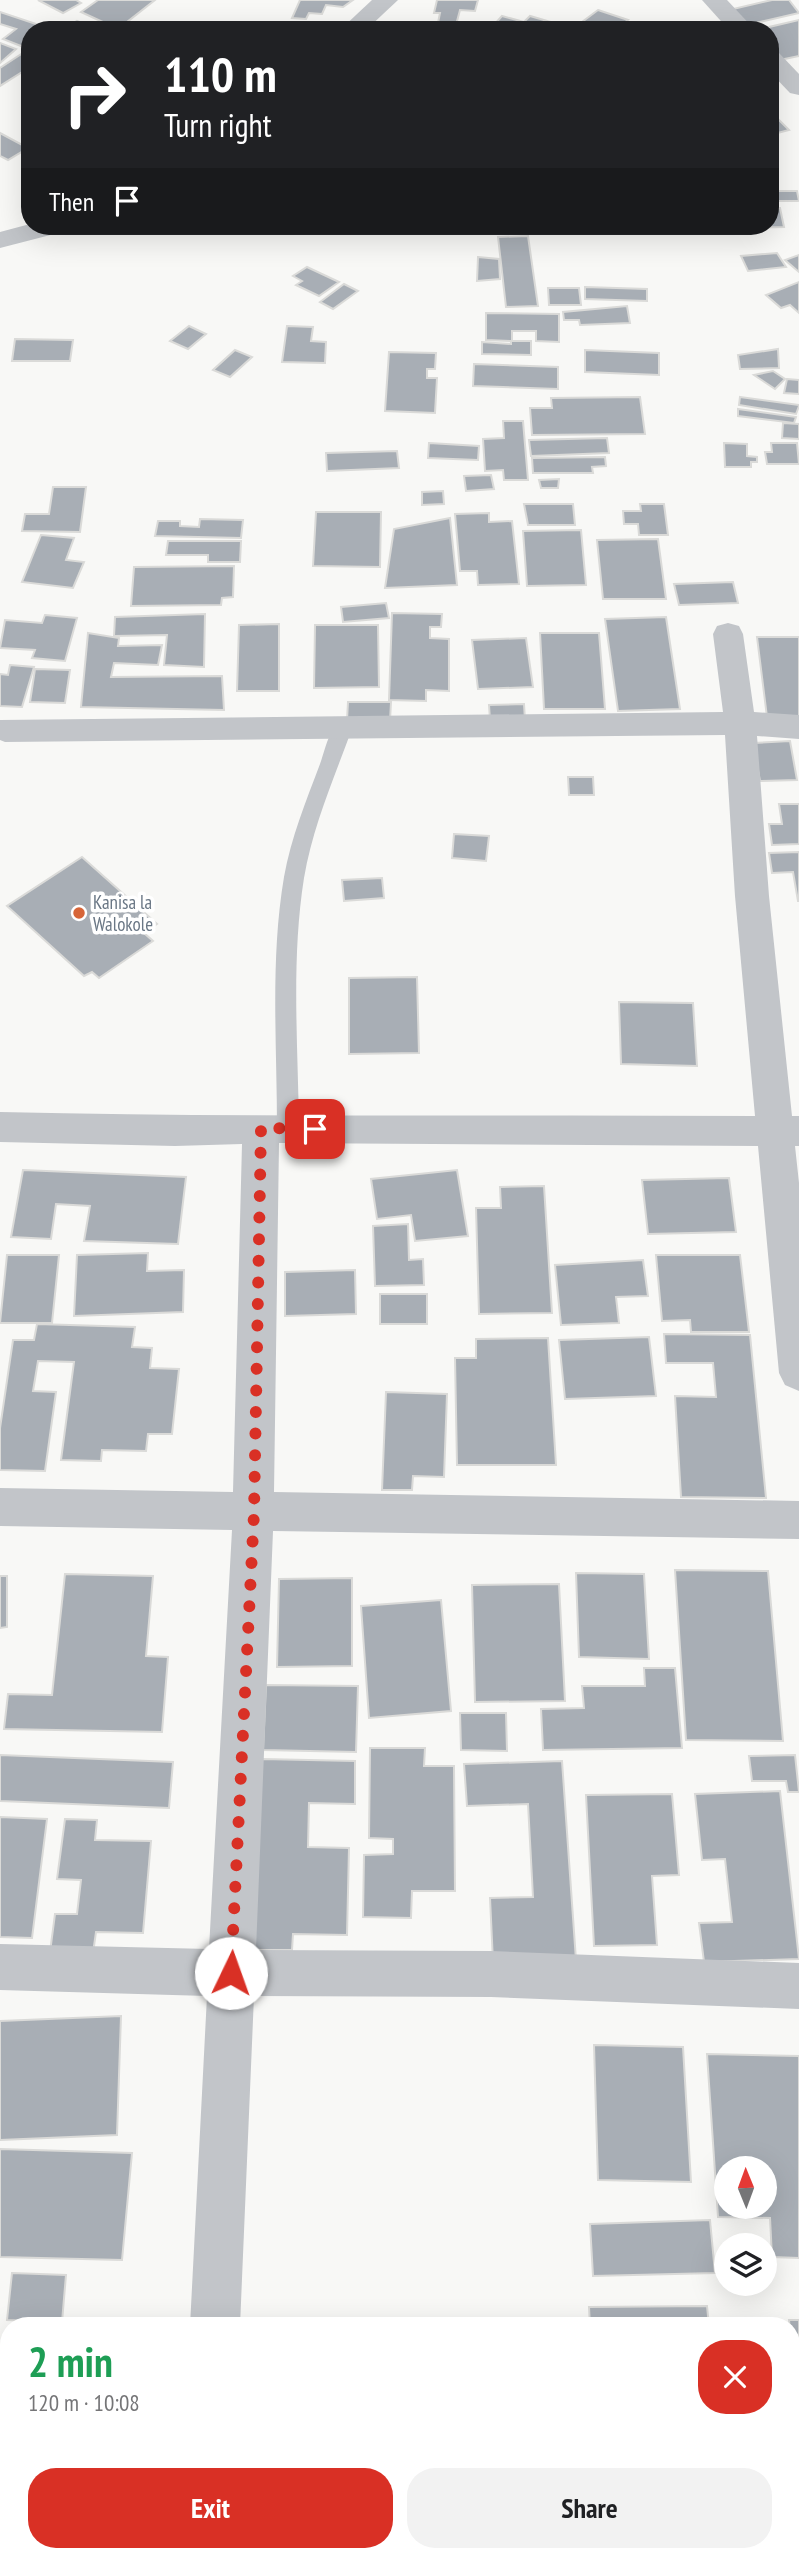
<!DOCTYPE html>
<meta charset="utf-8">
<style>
body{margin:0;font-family:"PT Sans Narrow",sans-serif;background:#f2f2f2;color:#202124;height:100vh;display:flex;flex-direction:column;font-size:26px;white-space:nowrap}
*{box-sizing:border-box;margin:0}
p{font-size:23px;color:#757577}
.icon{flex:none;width:38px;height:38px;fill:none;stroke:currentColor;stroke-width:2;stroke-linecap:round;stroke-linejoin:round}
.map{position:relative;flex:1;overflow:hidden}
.drawer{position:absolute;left:0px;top:2317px;width:800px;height:245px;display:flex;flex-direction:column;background:#fff;border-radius:28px 28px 0 0;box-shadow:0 7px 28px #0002}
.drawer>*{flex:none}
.hud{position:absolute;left:21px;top:21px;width:758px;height:214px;border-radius:28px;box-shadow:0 7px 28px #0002;background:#202124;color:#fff;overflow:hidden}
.needle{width:46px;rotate:359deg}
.fabs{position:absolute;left:714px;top:2156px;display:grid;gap:14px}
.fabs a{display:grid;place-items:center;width:63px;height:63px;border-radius:50%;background:#fff;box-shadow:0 7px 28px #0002;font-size:35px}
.pin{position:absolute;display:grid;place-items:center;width:60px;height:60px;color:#fff;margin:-30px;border-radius:14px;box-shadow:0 4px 10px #0006}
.me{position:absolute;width:77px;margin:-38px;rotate:3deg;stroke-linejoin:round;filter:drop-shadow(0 0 5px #0008)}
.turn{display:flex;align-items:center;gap:24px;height:147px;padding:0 28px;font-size:32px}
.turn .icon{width:91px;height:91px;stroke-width:2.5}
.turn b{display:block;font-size:49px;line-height:60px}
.then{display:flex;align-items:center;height:66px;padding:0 28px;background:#0003;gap:14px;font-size:26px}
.round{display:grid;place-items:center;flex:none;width:74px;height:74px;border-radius:28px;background:#f2f2f2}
.head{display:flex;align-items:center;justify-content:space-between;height:119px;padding:0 28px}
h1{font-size:42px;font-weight:700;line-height:52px;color:#1e9e55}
.button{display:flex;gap:14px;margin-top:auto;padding:14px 28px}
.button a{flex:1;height:80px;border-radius:28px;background:#d93025;color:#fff;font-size:28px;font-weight:700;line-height:80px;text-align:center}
.button a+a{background:#f2f2f2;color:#202124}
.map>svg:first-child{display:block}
.building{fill:#a8aeb5;stroke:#dadad8;stroke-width:2;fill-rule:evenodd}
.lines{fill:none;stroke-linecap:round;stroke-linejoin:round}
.service{fill:#c2c5c9;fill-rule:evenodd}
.minor{fill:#c2c5c9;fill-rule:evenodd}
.route{stroke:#d93025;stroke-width:12;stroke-dasharray:0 21.6}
.poi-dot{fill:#d76538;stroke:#fff;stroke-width:2.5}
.labels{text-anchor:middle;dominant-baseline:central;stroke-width:7;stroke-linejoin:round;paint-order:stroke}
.poi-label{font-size:19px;fill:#6a7785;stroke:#fff;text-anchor:start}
</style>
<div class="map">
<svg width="799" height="2562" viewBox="0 0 799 2562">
<rect width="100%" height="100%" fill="#f8f8f6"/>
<g class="building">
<polygon points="38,0 76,0 81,3 63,13"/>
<polygon points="98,0 155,0 118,29 81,12"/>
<polygon points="300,0 353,0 343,7 326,5 322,14 309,13 306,19 292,18"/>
<polygon points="437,0 478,0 475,11 460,10 456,25 438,23 440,13 434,13"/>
<polygon points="772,0 789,0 799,13 747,25 733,9"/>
<polygon points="598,10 628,20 616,30 591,30 578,25"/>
<polygon points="0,12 45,27 30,30 30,39 21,46 3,39 16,29 0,24"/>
<polygon points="502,16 524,22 530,16 561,25 557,30 505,30 493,26"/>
<polygon points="799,20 799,56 770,62 770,30 756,30"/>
<polygon points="77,21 98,30 63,30"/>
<polygon points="0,43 16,49 0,63"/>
<polygon points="29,49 30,67 0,86 0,68"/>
<polygon points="776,117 789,130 770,135 770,118"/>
<polygon points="0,133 28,148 8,160 0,156"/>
<polygon points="771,191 797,191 799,201 773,201"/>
<polygon points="770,208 780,208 784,227 732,228 731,226 770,226"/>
<polygon points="528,236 538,306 506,307 498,237"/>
<polygon points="777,253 786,267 748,271 741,256"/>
<polygon points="799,255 799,272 785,260"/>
<polygon points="478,257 499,259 500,279 477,281"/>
<polygon points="307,267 339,282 319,296 296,285 302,281 293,276"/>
<polygon points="799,282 799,313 790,305 781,308 766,295"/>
<polygon points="344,284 358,291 333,309 320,302"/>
<polygon points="585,287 647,289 647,301 585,299"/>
<polygon points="548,288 579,288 581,305 549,305"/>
<polygon points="627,306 630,323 580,325 579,320 564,320 563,312"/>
<polygon points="486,313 559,314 559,342 536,341 536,331 512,331 512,341 531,341 531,355 482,354 482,342 511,344 511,341 486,340"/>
<polygon points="189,326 206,334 188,349 170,341"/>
<polygon points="287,326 313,327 311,341 326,342 325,363 282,362"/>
<polygon points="15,339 73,340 70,361 12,361"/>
<polygon points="778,349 779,368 740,369 738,355"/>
<polygon points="235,350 252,357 230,377 213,370"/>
<polygon points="585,350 659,353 659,375 585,372"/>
<polygon points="389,352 436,353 435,369 427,369 427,378 437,378 435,413 385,411"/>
<polygon points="474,364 558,367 558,389 473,386"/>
<polygon points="773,371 785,379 775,389 754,375"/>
<polygon points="787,379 799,380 799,394 784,393"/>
<polygon points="640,397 645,434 532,435 530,408 552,408 551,398"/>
<polygon points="740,397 799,405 799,406 796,414 739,405"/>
<polygon points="738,409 796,417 794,423 738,416"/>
<polygon points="503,421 523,421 528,480 504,480 503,470 485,471 483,439 504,438"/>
<polygon points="783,423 799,424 799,439 782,438"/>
<polygon points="607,438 609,453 531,456 529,440"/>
<polygon points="429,443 479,446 478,460 428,458"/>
<polygon points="724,443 747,444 747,456 757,457 757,462 751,462 751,467 725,467"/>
<polygon points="771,443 797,443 799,464 767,464 765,452 772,452"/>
<polygon points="397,451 399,468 327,471 326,453"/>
<polygon points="605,457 606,466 592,467 593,473 533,473 532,458"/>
<polygon points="491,475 494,489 466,491 464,476"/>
<polygon points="559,479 558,488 541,488 539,480"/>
<polygon points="53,487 86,487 80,532 22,531 25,514 49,514"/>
<polygon points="443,491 444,504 422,505 422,492"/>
<polygon points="524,504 573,504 575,525 528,525"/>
<polygon points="640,504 664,504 668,535 639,535 638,524 624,524 623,511 641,511"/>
<polygon points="316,512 381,512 380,567 313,566"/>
<polygon points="489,513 489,522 512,521 519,584 478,585 477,571 460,571 455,514"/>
<polygon points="450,518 457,585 385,588 394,529"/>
<polygon points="200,519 243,520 241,538 155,536 158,521 180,521 180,526 199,527"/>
<polygon points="581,530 586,585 527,586 523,531"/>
<polygon points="41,535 74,538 66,560 84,562 73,588 22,582"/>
<polygon points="658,539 666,599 603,599 597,540"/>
<polygon points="168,541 241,541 240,562 208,562 208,555 166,555"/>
<polygon points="234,566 233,597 222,598 221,605 131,606 134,567"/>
<polygon points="733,582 738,603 679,605 674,584"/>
<polygon points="386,603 389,618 343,622 341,607"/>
<polygon points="392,613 442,614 441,627 430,627 430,638 449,639 449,691 426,690 426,701 389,700"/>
<polygon points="205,614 204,667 164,665 167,635 114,636 115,617"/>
<polygon points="45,615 77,618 65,661 32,658 35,650 0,648 5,620 42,623"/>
<polygon points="666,617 680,709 618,711 605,619"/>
<polygon points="279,624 279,691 237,691 239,625"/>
<polygon points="315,625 378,625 379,687 314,688"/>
<polygon points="88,633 119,638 118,646 162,645 158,665 114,663 111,677 222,676 224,710 81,707"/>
<polygon points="540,633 599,633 605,709 544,709"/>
<polygon points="757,637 799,637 799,717 767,717"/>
<polygon points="526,638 533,687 478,689 472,640"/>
<polygon points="10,665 34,667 22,707 0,706 0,674 8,675"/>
<polygon points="35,669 70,670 65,703 30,702"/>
<polygon points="348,702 391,702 390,721 347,720"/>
<polygon points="524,704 525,720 490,720 489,705"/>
<polygon points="790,741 797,780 760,781 753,743"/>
<polygon points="568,777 593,777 594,795 569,795"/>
<polygon points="779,804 799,804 799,844 772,845 769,824 782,824"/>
<polygon points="454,834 489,836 486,861 452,858"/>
<polygon points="799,852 799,901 798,901 793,872 772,873 769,853"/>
<polygon points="82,857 157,924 144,933 153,941 99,978 92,972 84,976 7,906"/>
<polygon points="382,878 384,898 344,901 342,880"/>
<polygon points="417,977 419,1053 349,1054 349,978"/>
<polygon points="619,1002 693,1003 697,1066 621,1064"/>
<polygon points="23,1170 186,1177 178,1244 84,1241 90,1206 56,1204 51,1239 11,1237"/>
<polygon points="457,1170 468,1236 415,1241 411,1215 377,1219 371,1179"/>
<polygon points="729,1178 736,1232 648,1234 642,1180"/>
<polygon points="544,1186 552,1313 479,1314 476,1208 501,1208 500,1187"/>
<polygon points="408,1224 409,1260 423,1259 424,1285 375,1286 373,1226"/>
<polygon points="148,1253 147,1271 184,1270 183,1312 74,1316 77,1255"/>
<polygon points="7,1255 59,1255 52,1323 0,1323"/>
<polygon points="656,1255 740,1255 749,1332 691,1332 690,1320 662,1321"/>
<polygon points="643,1260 648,1296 616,1297 619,1323 561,1325 555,1265"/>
<polygon points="355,1270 356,1314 285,1316 285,1272"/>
<rect x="380" y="1294" width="47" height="30"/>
<polygon points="37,1324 135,1327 132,1347 152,1348 150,1368 179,1369 172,1434 148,1434 146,1451 102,1450 101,1461 61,1460 74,1362 38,1361 33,1391 56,1392 45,1471 0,1470 0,1428 13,1340 34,1340"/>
<polygon points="664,1334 750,1335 766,1498 681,1497 675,1396 716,1397 713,1363 666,1363"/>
<polygon points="649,1337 656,1396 565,1399 559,1340"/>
<polygon points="548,1338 556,1465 457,1465 455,1358 476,1358 476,1339"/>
<polygon points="386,1392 447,1394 444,1477 413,1476 412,1490 382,1490"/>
<polygon points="675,1570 768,1571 783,1741 686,1740"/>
<polygon points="576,1573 644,1574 649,1659 579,1657"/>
<polygon points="65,1574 153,1576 146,1656 168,1657 162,1732 4,1729 8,1694 52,1695"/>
<polygon points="0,1576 7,1576 7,1627 0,1628"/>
<polygon points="352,1578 352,1666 277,1667 279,1579"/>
<polygon points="559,1584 565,1701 475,1702 472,1585"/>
<polygon points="441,1600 451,1711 369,1718 361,1606"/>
<polygon points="644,1668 675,1668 682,1748 543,1750 541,1709 584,1708 582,1686 645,1686"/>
<polygon points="266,1685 358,1686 356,1752 263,1750"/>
<polygon points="460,1713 506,1713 507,1751 461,1750"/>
<polygon points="370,1748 425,1748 424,1766 454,1766 455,1891 412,1891 411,1918 363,1917 364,1855 393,1854 393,1839 369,1838"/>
<polygon points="0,1755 173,1762 169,1808 0,1801"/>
<polygon points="795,1755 799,1792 788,1792 786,1781 752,1781 749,1756"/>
<polygon points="262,1759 355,1761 355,1804 309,1803 308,1847 349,1848 347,1935 293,1934 292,1950 253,1950"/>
<polygon points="562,1761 576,1960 493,1962 490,1898 533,1897 528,1804 467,1806 464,1764"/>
<polygon points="780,1791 799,1959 704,1962 699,1923 732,1922 725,1859 702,1860 695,1794"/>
<polygon points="672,1794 679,1875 652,1876 657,1945 594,1946 586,1795"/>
<polygon points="0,1817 47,1819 32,1938 0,1937"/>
<polygon points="65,1819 97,1820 95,1840 151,1841 143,1933 96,1932 93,1953 50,1952 55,1914 77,1914 81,1880 57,1879"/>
<polygon points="121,2016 117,2135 0,2140 0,2021"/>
<polygon points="594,2045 683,2047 691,2182 598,2180"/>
<path d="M707,2054L799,2056V2258L772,2257L770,2218L718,2217ZM726,2168H765V2207H726Z"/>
<polygon points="0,2149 132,2153 122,2260 0,2257"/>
<polygon points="710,2220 715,2273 593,2276 590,2224"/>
<polygon points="12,2273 66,2275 62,2322 7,2320"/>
<polygon points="707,2306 709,2326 590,2326 589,2307"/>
<polygon points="789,2320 799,2320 799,2543 791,2543 791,2377 795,2377"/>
<rect x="0" y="2412" width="9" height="118"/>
</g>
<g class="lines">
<path class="service" d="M344,719L353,726C335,776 313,825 304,878C291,960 298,1045 299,1128L296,1134L288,1137L280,1134L277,1128C277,1045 270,959 284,877C291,838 306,801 320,764C325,751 330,723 344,719Z"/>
<g class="minor">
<polygon points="372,0 398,0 366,30 340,30"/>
<polygon points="702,0 727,0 755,30 729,30"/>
<polygon points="770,51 779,53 799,74 799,95 790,93 770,72"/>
<polygon points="30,224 66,226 62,232 0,248 0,232"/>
<path d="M728,623L739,626L743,634L754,712L799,715V739L757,736L769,896L792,1116H799V1146H795L799,1183V1391L785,1385L779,1373L758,1146L279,1143L274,1492L799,1501V1539L273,1531L256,1950L491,1951L799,1963V2009L491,1997L254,1996L240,2326H190L207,1996L0,1990V1944L209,1949L232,1530L0,1526V1488L233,1492L242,1144L175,1146L0,1142V1112C252,1118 504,1114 755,1116L735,896L725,735L5,742L0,740V720L723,712L713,634L717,626Z"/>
<polygon points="160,2553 214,2553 213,2562 159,2562"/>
</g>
</g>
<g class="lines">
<polyline class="route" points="231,1973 254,1513 261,1128 315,1129"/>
</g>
<circle class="poi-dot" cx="79" cy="913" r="7"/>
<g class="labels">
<g class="poi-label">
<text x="93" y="902">Kanisa la<tspan x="93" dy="22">Walokole</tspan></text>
</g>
</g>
</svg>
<div class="fabs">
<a><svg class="needle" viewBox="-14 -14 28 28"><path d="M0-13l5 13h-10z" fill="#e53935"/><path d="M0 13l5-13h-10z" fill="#757577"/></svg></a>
<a><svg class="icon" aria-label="layers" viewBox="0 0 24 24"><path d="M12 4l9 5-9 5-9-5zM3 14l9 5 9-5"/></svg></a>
</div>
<div class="pin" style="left:315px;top:1129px;background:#d93025"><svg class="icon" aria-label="arrive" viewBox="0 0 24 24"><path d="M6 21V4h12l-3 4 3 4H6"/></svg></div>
<svg class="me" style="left:231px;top:1973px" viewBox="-20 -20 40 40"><circle r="19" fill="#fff"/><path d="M0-13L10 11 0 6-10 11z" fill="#d93025"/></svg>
<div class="hud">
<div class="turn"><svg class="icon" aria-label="right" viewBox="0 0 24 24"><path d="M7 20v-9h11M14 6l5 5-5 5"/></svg><div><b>110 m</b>Turn right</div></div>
<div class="then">Then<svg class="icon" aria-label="arrive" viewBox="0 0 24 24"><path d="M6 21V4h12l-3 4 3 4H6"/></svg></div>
</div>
<section class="drawer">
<div class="head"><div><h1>2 min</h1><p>120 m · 10:08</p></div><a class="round" style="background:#d93025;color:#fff"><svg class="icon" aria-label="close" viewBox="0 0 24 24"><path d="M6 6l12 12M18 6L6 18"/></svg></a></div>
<div class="button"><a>Exit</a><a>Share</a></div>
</section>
</div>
